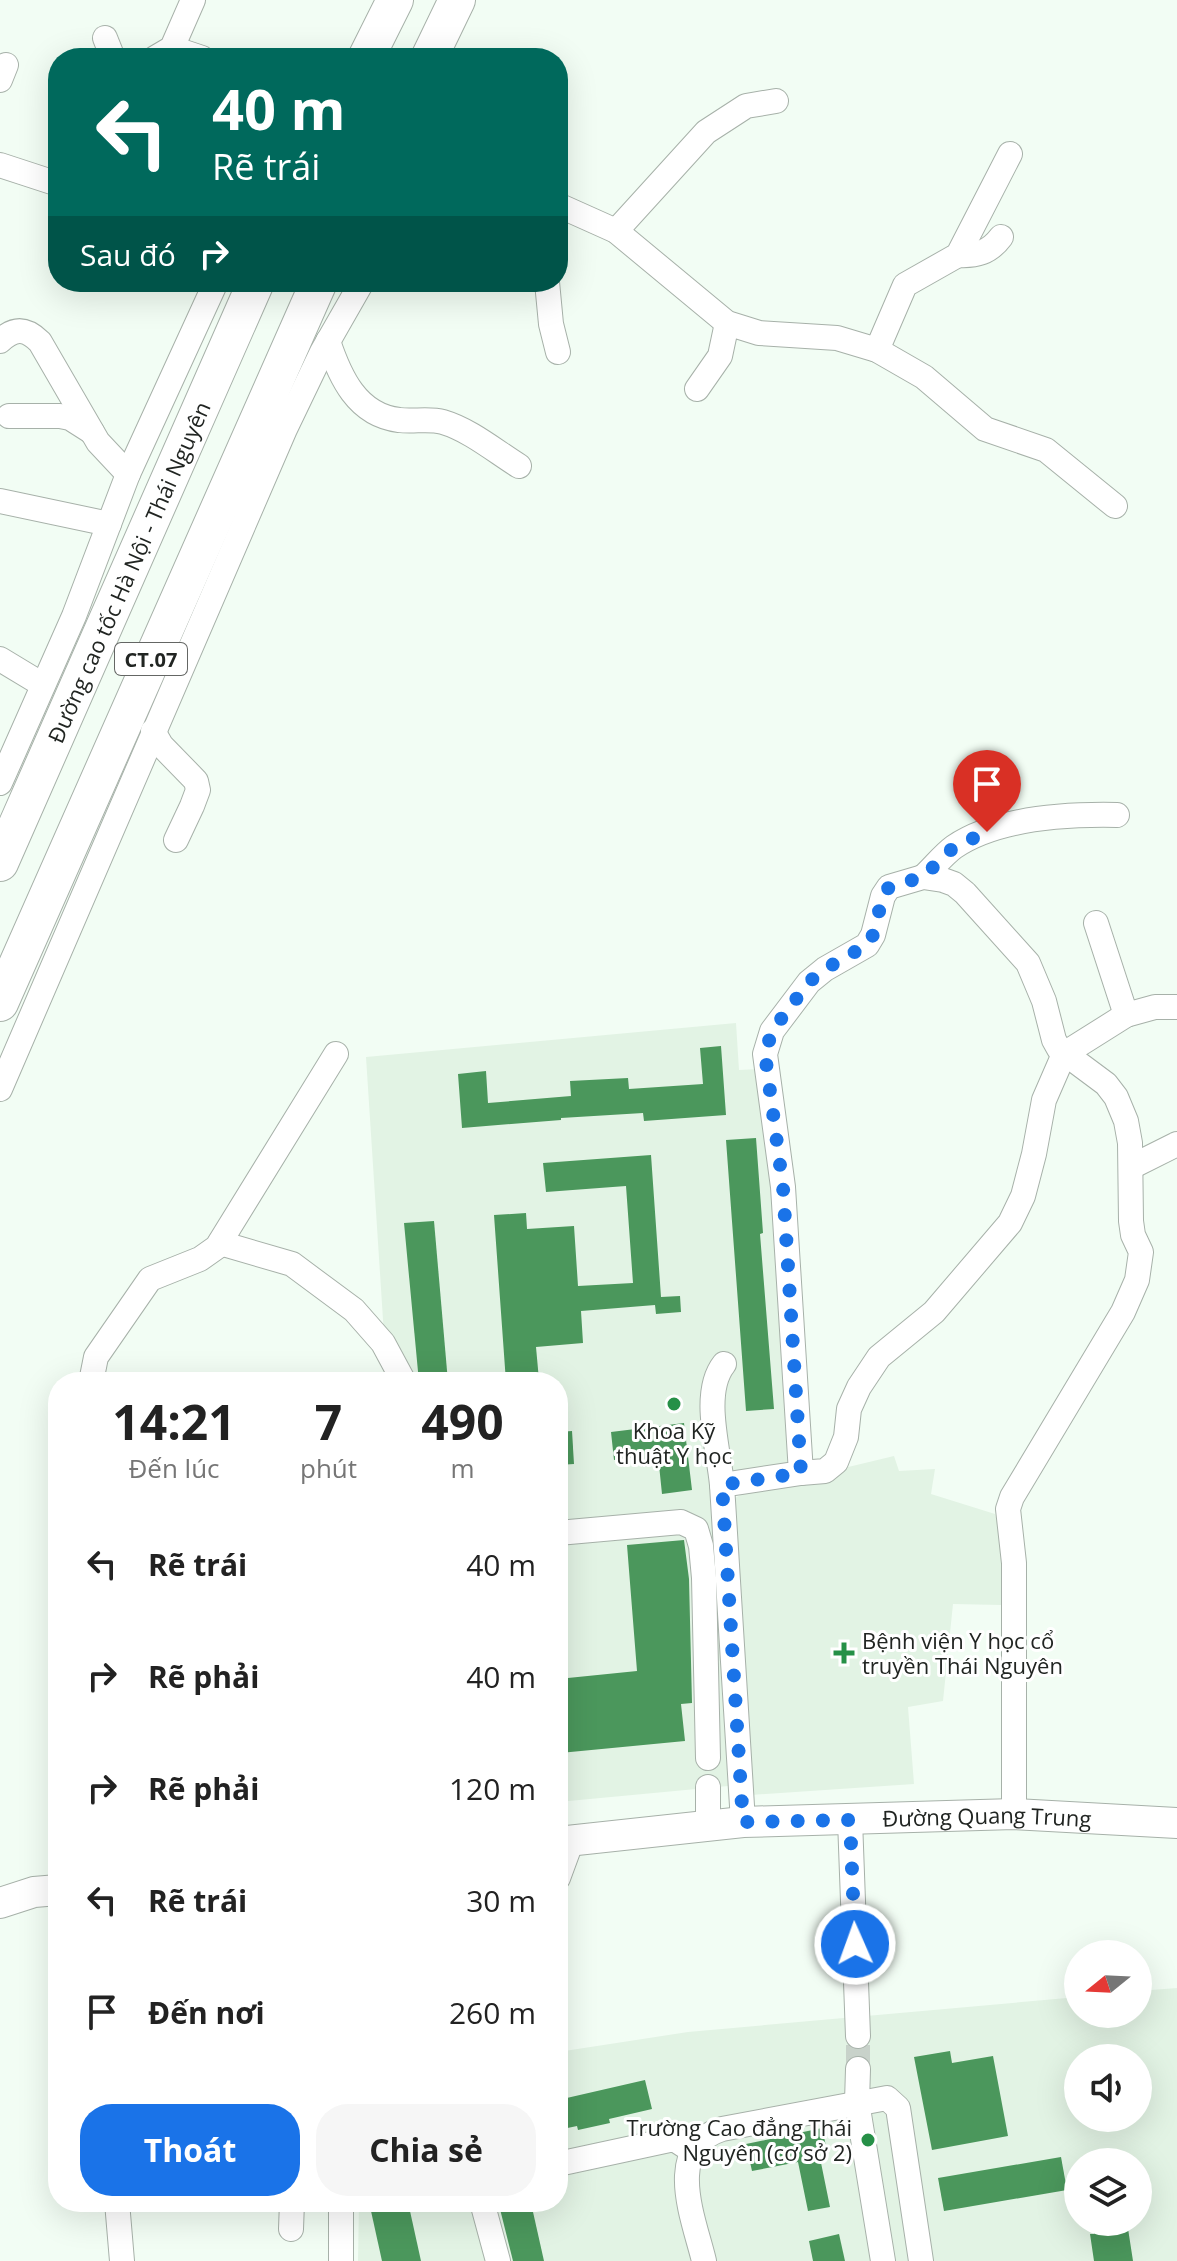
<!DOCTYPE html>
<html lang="vi">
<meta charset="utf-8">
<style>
body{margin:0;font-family:"Open Sans",sans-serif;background:#f6f6f6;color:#222;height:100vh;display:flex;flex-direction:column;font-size:30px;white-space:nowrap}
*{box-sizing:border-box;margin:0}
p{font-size:26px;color:#767676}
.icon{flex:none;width:44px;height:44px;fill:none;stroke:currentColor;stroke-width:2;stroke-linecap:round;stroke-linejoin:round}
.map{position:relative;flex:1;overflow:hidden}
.panel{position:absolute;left:48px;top:1372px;width:520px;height:840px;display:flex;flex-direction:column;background:#fff;border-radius:32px;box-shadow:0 8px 32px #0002}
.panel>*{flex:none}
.guide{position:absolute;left:48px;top:48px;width:520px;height:244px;border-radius:32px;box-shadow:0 8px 32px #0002;background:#00695c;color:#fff;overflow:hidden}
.needle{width:52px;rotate:252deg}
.buttons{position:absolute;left:1064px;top:1940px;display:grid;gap:16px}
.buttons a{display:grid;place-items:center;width:88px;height:88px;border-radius:50%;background:#fff;box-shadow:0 8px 32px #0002;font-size:40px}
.pin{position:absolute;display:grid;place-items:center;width:68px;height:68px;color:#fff;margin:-82px -34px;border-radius:50% 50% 50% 0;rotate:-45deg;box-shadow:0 0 8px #0007}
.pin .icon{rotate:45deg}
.me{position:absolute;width:88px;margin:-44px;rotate:358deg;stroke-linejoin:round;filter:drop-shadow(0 0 6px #0008)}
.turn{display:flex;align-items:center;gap:28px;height:168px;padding:0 32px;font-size:36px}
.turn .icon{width:104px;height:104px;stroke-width:2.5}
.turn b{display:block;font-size:56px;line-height:68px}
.then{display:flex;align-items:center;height:76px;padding:0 32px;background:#0003;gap:16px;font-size:30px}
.eta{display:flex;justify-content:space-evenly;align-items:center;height:136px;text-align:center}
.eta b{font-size:48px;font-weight:700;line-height:56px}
.action{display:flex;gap:16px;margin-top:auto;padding:16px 32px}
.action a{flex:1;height:92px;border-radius:32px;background:#1a73e8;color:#fff;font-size:32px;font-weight:700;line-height:92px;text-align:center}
.action a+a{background:#f6f6f6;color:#222}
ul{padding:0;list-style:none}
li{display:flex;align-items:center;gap:24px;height:112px;padding:0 32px}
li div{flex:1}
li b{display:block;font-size:30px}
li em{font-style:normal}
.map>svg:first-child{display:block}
.built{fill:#e2f3e4;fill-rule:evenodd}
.building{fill:#4b975c}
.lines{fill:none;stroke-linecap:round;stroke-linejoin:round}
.minor-tunnel{stroke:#c8d2ca;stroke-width:24;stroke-dasharray:24 12;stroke-linecap:butt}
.minor-casing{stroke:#a7b1a9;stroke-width:26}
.major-casing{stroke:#a7b1a9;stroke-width:32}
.highway-casing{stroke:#a7b1a9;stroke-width:38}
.minor{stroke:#fff;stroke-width:24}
.major{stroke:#fff;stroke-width:30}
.highway{stroke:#fff;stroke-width:36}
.route{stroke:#1a73e8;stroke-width:14;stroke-dasharray:0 25.2}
.poi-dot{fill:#269047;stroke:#fff;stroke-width:3}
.labels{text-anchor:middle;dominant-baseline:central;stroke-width:6;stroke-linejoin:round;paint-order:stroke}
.shield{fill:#fff;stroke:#646664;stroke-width:2}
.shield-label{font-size:20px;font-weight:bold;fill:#212522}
.street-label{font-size:22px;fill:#212522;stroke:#fff}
.poi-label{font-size:22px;fill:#212522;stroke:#fff}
</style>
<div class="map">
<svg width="1177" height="2261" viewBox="0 0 1177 2261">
<rect width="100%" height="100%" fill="#f2fdf4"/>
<g class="built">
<polygon points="736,1023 739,1070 759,1069 793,1426 787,1467 711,1476 728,1786 558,1802 558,1382 413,1382 384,1335 366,1057"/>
<polygon points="894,1456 899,1471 935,1469 931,1494 995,1514 1004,1548 1001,1605 953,1604 943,1701 908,1707 914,1784 751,1795 730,1506 735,1498 748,1491"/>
<path d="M1177,1988V2261H358L359,2202H558V2052L688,2032L1078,1997V2014H1138V1991ZM1078,2058H1138V2118H1078ZM1078,2162H1138V2222H1078Z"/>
</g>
<g class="building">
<polygon points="721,1046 726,1115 644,1121 643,1113 561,1118 561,1120 462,1128 458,1074 486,1071 488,1103 571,1096 570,1081 628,1078 629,1089 703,1084 700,1048"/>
<polygon points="756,1138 763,1233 760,1234 774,1409 746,1411 726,1140"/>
<polygon points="651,1155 661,1297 680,1296 681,1312 656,1314 655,1305 581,1311 583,1343 536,1347 539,1380 506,1382 494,1215 526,1213 527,1229 574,1226 578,1286 633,1283 626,1186 546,1192 543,1163"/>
<polygon points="434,1221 448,1382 419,1382 404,1223"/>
<polygon points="684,1423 692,1490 662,1494 659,1465 642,1467 641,1456 614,1460 611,1432"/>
<polygon points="572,1431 574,1464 558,1465 558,1432"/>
<polygon points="684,1540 689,1579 692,1703 681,1704 685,1741 560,1753 558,1679 637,1671 627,1545"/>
<polygon points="950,2051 952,2063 993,2056 1008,2136 932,2150 914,2057"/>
<polygon points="645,2080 652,2109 609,2119 610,2123 578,2130 577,2126 558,2130 558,2100"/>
<polygon points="822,2128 826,2146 818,2148 830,2207 808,2211 798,2162 752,2171 746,2144"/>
<polygon points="1061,2157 1067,2190 944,2211 938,2178"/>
<polygon points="369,2202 408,2202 421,2261 382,2261"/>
<polygon points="531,2203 544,2261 513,2261 500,2209"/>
<polygon points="1092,2222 1127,2222 1133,2261 1094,2261 1090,2234 1094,2234"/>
<polygon points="839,2234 845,2261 813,2261 809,2241"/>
</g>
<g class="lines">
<polyline class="minor-tunnel" points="858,2069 858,2036"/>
<g class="minor-casing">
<g id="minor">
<polyline points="105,38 113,58"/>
<polyline points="172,48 202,58"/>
<polyline points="155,58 172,48 193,0"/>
<polyline points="0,80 6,65"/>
<polyline points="0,165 58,184"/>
<polyline points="558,205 616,231 727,323 759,333 837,338 877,350 924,377 985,429 1046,450 1115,506"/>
<polyline points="616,231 706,132 746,106 776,101"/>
<path d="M958,255C976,256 989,253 1001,237"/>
<polyline points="547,282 551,324 558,352"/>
<path d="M0,341C15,327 26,328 40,342L98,442L128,474"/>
<path d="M328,341C340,377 357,415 399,420C413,422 429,418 443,422C470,430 495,451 519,466"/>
<polyline points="877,350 905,285 958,255 1010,154"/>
<polyline points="697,389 720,356 727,323"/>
<polyline points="9,416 60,416 70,418 92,432"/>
<polyline points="0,501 109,524"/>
<polyline points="0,659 43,685"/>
<polyline points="153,731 161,745 196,781 198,790 192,806 176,840"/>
<polyline points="0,783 74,616 128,474 216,282"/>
<path d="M923,877C933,868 943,855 954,847C997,818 1067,814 1117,815"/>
<polyline points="1096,923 1126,1015"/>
<polyline points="0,1089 285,429 322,352 362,282"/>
<polyline points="1131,1167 1177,1144"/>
<polyline points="220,1243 292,1264 354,1310 383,1343 404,1382"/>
<polyline points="91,1382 96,1357 150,1279 200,1259 217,1247 336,1054"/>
<polyline points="801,1473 825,1471 836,1462 846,1437 849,1409 859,1387 879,1357 934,1312 1010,1223 1023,1196 1034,1154 1044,1100 1064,1054 1126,1015 1155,1007 1177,1007"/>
<path d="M722,1485C719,1450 701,1393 724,1364"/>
<polyline points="558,1533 681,1522 696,1529 701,1546 704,1578 708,1758"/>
<polyline points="850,1820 858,2036"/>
<polyline points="743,1822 722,1485 801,1473 783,1187 765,1054 772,1031 809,982 825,969 867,945 873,935 883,896 889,887 923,877 943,880 954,884 965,893 1028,963 1044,1001 1054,1040 1059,1049 1106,1084 1116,1097 1126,1121 1130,1143 1131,1221 1133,1235 1141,1252 1137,1280 1123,1312 1012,1497 1008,1509 1014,1563 1014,1814"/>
<polyline points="708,1826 708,1787"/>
<polyline points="558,1878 572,1840"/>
<polyline points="858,2069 857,2102 883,2261"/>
<polyline points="558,2164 674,2139 694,2152"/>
<polyline points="117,2202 122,2261"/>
<polyline points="341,2202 341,2261"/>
<polyline points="482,2202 498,2261"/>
<polyline points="291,2229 292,2202"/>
<path d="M704,2261C694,2219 663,2148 722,2129L887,2098L898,2108L921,2261"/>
</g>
</g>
<g class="major-casing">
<g id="major">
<path id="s1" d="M558,1842L743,1822L1014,1814L1177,1823"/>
<polyline points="0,1903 34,1892 58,1890"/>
</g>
</g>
<g class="highway-casing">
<g id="highway">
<polyline points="366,58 395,0"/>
<polyline points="429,58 457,0"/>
<path id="s2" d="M0,863L256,282"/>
<polyline points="0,1003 319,282"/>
</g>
</g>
<use href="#minor" class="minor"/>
<use href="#major" class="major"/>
<use href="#highway" class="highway"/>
</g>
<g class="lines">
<polyline class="route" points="855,1944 850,1820 743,1822 722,1485 801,1473 783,1187 765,1054 772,1031 809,982 825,969 867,945 873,935 883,896 889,887 923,877 954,847 987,832"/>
</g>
<g class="poi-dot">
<circle cx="674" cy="1404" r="8"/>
<path d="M840 1641h8v8h8v8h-8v8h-8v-8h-8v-8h8z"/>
<circle cx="868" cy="2140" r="8"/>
</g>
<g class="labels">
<rect class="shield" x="115" y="643" width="72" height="32" rx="6"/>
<g class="shield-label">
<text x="151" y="659">CT.07</text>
</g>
<g class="street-label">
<text stroke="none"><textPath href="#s2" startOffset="318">Đường cao tốc Hà Nội - Thái Nguyên</textPath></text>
<text stroke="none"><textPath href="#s1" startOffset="430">Đường Quang Trung</textPath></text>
</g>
<g class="poi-label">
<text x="674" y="1430">Khoa Kỹ<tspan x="674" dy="25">thuật Y học</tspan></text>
<text x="862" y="1640" text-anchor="start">Bệnh viện Y học cổ<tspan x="862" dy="25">truyền Thái Nguyên</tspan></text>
<text x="852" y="2127" text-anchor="end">Trường Cao đẳng Thái<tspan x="852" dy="25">Nguyên (cơ sở 2)</tspan></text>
</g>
</g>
</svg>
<div class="buttons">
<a><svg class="needle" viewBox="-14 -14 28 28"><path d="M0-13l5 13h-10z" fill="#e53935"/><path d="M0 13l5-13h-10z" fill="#767676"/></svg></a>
<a><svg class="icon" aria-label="sound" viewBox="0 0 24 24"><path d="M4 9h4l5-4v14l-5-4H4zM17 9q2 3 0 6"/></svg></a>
<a><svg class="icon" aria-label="layers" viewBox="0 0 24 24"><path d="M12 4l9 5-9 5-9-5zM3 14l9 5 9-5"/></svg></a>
</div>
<div class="pin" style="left:987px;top:832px;background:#d93025"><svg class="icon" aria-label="arrive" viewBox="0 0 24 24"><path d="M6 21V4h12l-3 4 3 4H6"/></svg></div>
<svg class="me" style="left:855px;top:1944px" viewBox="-20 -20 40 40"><circle r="17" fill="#1a73e8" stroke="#fff" stroke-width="3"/><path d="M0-11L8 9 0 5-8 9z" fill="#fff"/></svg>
<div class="guide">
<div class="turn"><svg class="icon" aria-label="left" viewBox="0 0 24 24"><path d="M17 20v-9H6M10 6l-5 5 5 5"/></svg><div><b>40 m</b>Rẽ trái</div></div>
<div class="then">Sau đó<svg class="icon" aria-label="right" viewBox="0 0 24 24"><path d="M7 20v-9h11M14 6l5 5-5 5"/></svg></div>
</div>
<section class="panel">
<div class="eta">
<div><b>14:21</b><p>Đến lúc</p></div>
<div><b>7</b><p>phút</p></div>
<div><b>490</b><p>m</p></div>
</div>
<ul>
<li><svg class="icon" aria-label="left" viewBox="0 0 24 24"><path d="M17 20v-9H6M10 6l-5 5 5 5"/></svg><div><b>Rẽ trái</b></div><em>40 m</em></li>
<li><svg class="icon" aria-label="right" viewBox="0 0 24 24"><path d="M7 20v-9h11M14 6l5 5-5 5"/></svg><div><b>Rẽ phải</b></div><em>40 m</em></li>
<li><svg class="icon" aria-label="right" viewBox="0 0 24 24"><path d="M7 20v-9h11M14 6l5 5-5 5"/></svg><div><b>Rẽ phải</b></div><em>120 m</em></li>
<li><svg class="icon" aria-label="left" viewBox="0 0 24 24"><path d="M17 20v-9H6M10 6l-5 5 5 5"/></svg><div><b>Rẽ trái</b></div><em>30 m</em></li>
<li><svg class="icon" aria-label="arrive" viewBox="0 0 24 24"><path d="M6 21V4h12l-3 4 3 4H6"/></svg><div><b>Đến nơi</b></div><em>260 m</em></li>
</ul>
<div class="action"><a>Thoát</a><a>Chia sẻ</a></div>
</section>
</div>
